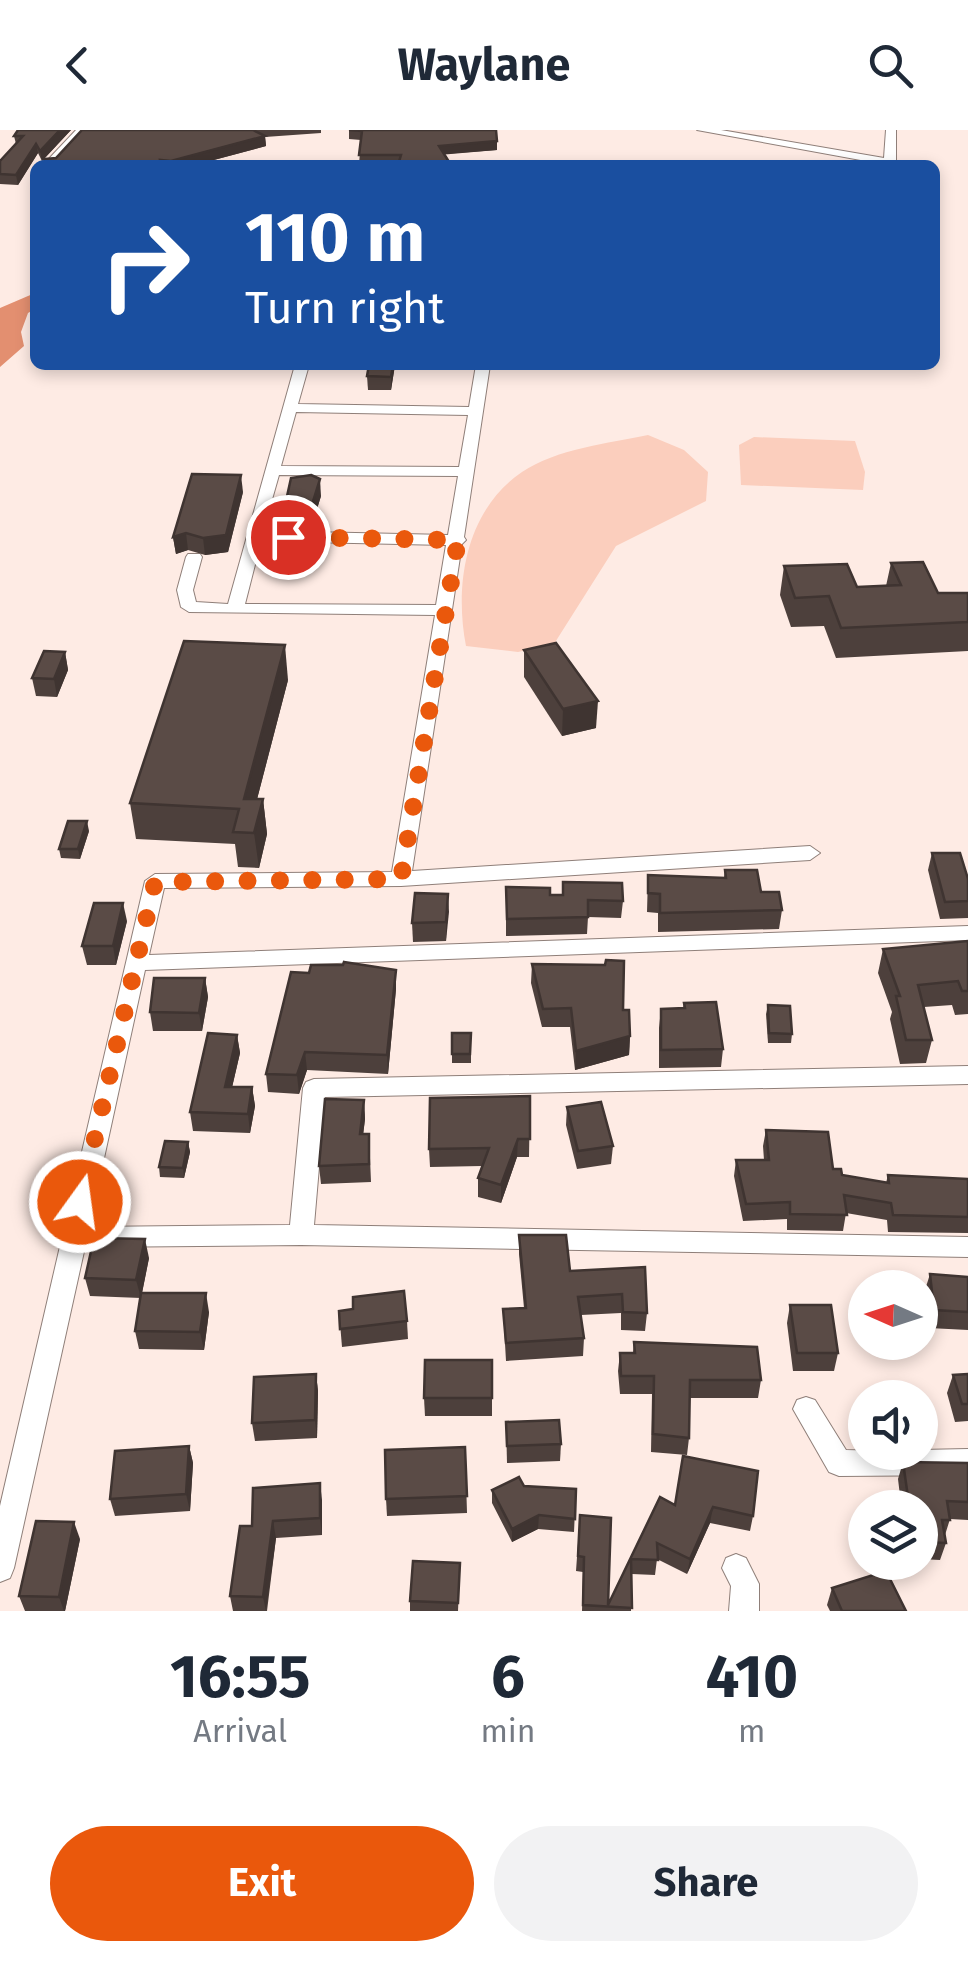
<!DOCTYPE html>
<style>
body{margin:0;font-family:"Fira Sans",sans-serif;background:#f2f2f3;color:#1f2937;height:100vh;display:flex;flex-direction:column;font-size:38px;white-space:nowrap}
*{box-sizing:border-box;margin:0}
p{font-size:32px;color:#747a83}
.icon{flex:none;width:55px;height:55px;fill:none;stroke:currentColor;stroke-width:2;stroke-linecap:round;stroke-linejoin:round}
.map{position:relative;height:1481px;overflow:hidden}
.drawer{display:flex;flex-direction:column;background:#fff;flex:1}
.drawer>*{flex:none}
.hud{position:absolute;left:30px;top:30px;width:910px;height:210px;border-radius:15px;box-shadow:0 5px 15px #0003;background:#1a4fa0;color:#fff;overflow:hidden}
.needle{width:65px;rotate:273deg}
.controls{position:absolute;left:848px;top:1140px;display:grid;gap:20px}
.controls a{display:grid;place-items:center;width:90px;height:90px;border-radius:50%;background:#fff;box-shadow:0 5px 15px #0003;font-size:50px}
.pin{position:absolute;display:grid;place-items:center;width:85px;height:85px;color:#fff;margin:-42px;border:5px solid #fff;border-radius:50%;box-shadow:0 2px 10px #0007}
.me{position:absolute;width:110px;margin:-55px;rotate:14deg;stroke-linejoin:round;filter:drop-shadow(0 0 8px #0008)}
.turn{display:flex;align-items:center;gap:35px;height:210px;padding:0 50px;font-size:45px}
.turn .icon{width:130px;height:130px;stroke-width:2.5}
.turn b{display:block;font-size:70px;line-height:85px}
.eta{display:flex;justify-content:space-evenly;align-items:center;height:170px;text-align:center}
.eta b{font-size:60px;font-weight:700;line-height:70px}
.cta{display:flex;gap:20px;margin-top:auto;padding:20px 50px}
.cta a{flex:1;height:115px;border-radius:60px;background:#ea580c;color:#fff;font-size:40px;font-weight:700;line-height:115px;text-align:center}
.cta a+a{background:#f2f2f3;color:#1f2937}
header{display:flex;justify-content:space-between;align-items:center;height:130px;padding:0 50px;background:#fff;font-size:45px;font-weight:700}
.map>svg:first-child{display:block}
.green{fill:#fbcebd}
.water{fill:#e38f70}
.lines{fill:none;stroke-linecap:round;stroke-linejoin:round}
.street-casing{stroke:#8f7f79;stroke-width:2}
.street{fill:#fff;fill-rule:evenodd}
.wall{fill:#4d403c}
.shaded-wall{fill:#3f3431}
.building{fill:#5a4b46;stroke:#3f3431;stroke-width:2.5}
.route{stroke:#ea580c;stroke-width:18;stroke-dasharray:0 32.4}
</style>
<header><svg class="icon" aria-label="back" viewBox="0 0 24 24"><path d="M15 5l-7 7 7 7"/></svg>Waylane<svg class="icon" aria-label="search" viewBox="0 0 24 24"><circle cx="10" cy="10" r="6"/><path d="M15 15l6 6"/></svg></header>
<div class="map">
<svg width="968" height="1481" viewBox="0 0 968 1481">
<rect width="100%" height="100%" fill="#feebe4"/>
<g class="green">
<path d="M648,305L684,320L708,342L706,371L616,416L554,514L518,522L466,516C454,454 466,380 522,342C556,319 609,313 648,305Z"/>
<polygon points="754,307 855,311 865,342 863,360 741,355 739,315"/>
</g>
<polygon class="water" points="35,163 35,179 28,183 21,202 24,216 0,237 0,178"/>
<g class="lines">
<g class="street-casing">
<g id="street">
<polygon points="76,0 87,0 55,35 43,35"/>
<polygon points="697,0 721,0 884,28 886,0 896,0 896,32 888,35"/>
<path d="M295,235H309L298,274L469,277L476,235H490L464,407L466,410L462,414L412,741L810,716L820,723L810,730L401,756L164,758L149,825L968,796V810L145,840L89,1097L290,1095L303,958L306,952L314,949L968,936V954L325,967L314,1095L968,1107V1127L301,1115L85,1117L14,1438L10,1448L0,1452V1376L61,1112L59,1107L64,1099L145,751L155,744L392,742L435,485L189,482L181,477L177,460L186,427L188,424H200L202,427L193,460L196,472L228,474ZM296,282L468,285L459,337L281,336ZM279,345L458,346L448,405L263,401ZM261,411L446,415L436,475L245,474Z"/>
<polygon points="806,1267 815,1270 846,1320 920,1322 920,1320 968,1319 968,1345 839,1346 829,1342 793,1279 797,1270"/>
<polygon points="736,1424 746,1428 759,1454 759,1481 729,1481 731,1456 722,1438 726,1428"/>
</g>
</g>
<use href="#street" class="street"/>
</g>
<g class="wall">
<polygon points="18,0 71,0 42,31 38,23 18,55 0,54 0,31 16,14 14,6"/>
<polygon points="82,0 321,0 321,3 265,7 266,16 195,35 45,35 44,29 56,28"/>
<polygon points="349,0 497,20 444,24 398,34 359,34 361,10 349,9"/>
<polygon points="369,235 395,235 391,260 368,260 367,246"/>
<polygon points="243,362 228,422 205,425 188,420 176,424 173,407"/>
<polygon points="321,366 311,398 285,398 284,380"/>
<polygon points="279,398 306,416 301,431 278,430 276,412"/>
<polygon points="891,433 938,463 968,463 968,521 836,528 824,496 791,497 780,465 784,436 857,457 886,456"/>
<polygon points="524,520 596,598 562,606 524,547"/>
<polygon points="65,522 68,540 57,567 36,566 32,548"/>
<polygon points="288,550 257,669 263,669 267,704 259,738 238,737 235,714 136,709 130,673"/>
<polygon points="89,701 80,729 61,728 59,719"/>
<polygon points="932,723 968,749 968,788 940,789 928,740"/>
<polygon points="725,740 761,762 782,780 779,799 658,802 658,783 647,782 648,745 724,748"/>
<polygon points="506,757 550,765 623,771 621,788 588,787 587,804 506,806"/>
<polygon points="448,764 446,811 413,812 412,793"/>
<polygon points="127,791 116,835 87,835 82,816"/>
<polygon points="968,811 968,884 955,885 952,875 924,877 932,910 926,933 900,934 890,889 892,882 878,843 883,819"/>
<polygon points="532,834 623,880 630,906 629,925 575,940 570,897 542,897 531,853"/>
<polygon points="205,848 208,867 202,901 153,901 150,882"/>
<polygon points="396,859 388,944 307,940 299,964 268,962 266,944"/>
<polygon points="684,873 723,919 721,937 659,938 659,898 661,879 683,878"/>
<polygon points="768,875 792,904 791,913 768,913 766,884"/>
<rect x="452" y="903" width="19" height="30"/>
<polygon points="237,905 240,923 232,957 252,957 255,976 250,1003 193,1001 190,982"/>
<polygon points="530,966 529,1027 517,1027 501,1073 478,1067 478,1048 482,1036 430,1037 429,1019"/>
<polygon points="364,970 365,989 363,1004 369,1004 371,1052 321,1054 319,1036"/>
<polygon points="567,977 613,1016 611,1034 577,1039 566,995"/>
<polygon points="766,1000 842,1045 886,1053 888,1045 968,1049 968,1103 888,1102 887,1090 846,1083 843,1101 787,1100 787,1089 743,1091 734,1046 736,1030 764,1030 763,1016"/>
<polygon points="188,1012 190,1022 184,1048 160,1047 159,1037"/>
<polygon points="519,1105 570,1141 645,1137 647,1183 645,1201 621,1200 621,1183 581,1185 584,1208 583,1226 506,1231 503,1179 524,1178 519,1124"/>
<polygon points="149,1128 142,1163 209,1182 204,1220 139,1219 135,1201 141,1168 90,1166 85,1148"/>
<polygon points="930,1144 968,1147 968,1200 929,1198 924,1163"/>
<polygon points="790,1175 838,1223 834,1241 793,1241 787,1193"/>
<polygon points="339,1181 407,1191 408,1209 342,1217"/>
<polygon points="634,1212 761,1250 758,1268 690,1268 689,1308 687,1325 651,1322 652,1264 620,1264 618,1241 620,1223 633,1223"/>
<polygon points="492,1230 492,1286 425,1286 424,1268"/>
<polygon points="316,1244 318,1261 317,1308 255,1311 252,1293"/>
<polygon points="968,1244 968,1291 955,1292 947,1263 953,1245"/>
<polygon points="506,1292 561,1314 560,1331 507,1333"/>
<polygon points="189,1316 193,1333 190,1381 115,1386 110,1369"/>
<polygon points="465,1317 467,1383 387,1386 386,1369"/>
<polygon points="683,1326 753,1386 750,1401 710,1393 687,1444 657,1429 655,1445 632,1444 631,1481 582,1481 583,1442 576,1441 580,1385 608,1475 660,1367 675,1375"/>
<polygon points="903,1332 968,1333 968,1390 950,1389 945,1405 946,1413 940,1430 920,1429 920,1378 876,1378 877,1373 901,1374 898,1349"/>
<polygon points="524,1356 576,1359 574,1402 538,1399 512,1412 492,1373 492,1360"/>
<polygon points="322,1370 322,1405 276,1408 267,1481 233,1481 230,1466 252,1396"/>
<polygon points="80,1409 65,1481 25,1481 19,1466"/>
<polygon points="460,1433 458,1481 410,1481 410,1471"/>
<polygon points="832,1458 906,1481 830,1481 827,1475"/>
</g>
<g class="shaded-wall">
<polygon points="60,0 71,0 42,31 40,21"/>
<polygon points="265,6 266,16 195,35 172,35 171,31"/>
<polygon points="497,11 497,20 439,25 439,16"/>
<polygon points="36,14 38,23 18,55 16,45"/>
<polygon points="393,235 395,235 391,260 391,247"/>
<polygon points="241,345 243,362 228,422 205,425 203,408"/>
<polygon points="320,349 321,366 311,398 310,381"/>
<polygon points="305,398 306,416 301,431 300,413"/>
<polygon points="186,403 188,420 176,424 173,407"/>
<polygon points="285,515 288,550 248,704 244,669"/>
<polygon points="65,522 68,540 57,567 54,549"/>
<polygon points="598,571 596,598 562,606 563,579"/>
<polygon points="263,669 267,704 259,738 254,703"/>
<polygon points="87,691 89,701 80,729 78,719"/>
<polygon points="448,764 449,782 446,811 446,792"/>
<polygon points="123,773 127,791 116,835 113,816"/>
<polygon points="396,840 396,859 388,944 387,925"/>
<polygon points="205,848 208,867 202,901 199,883"/>
<polygon points="237,905 240,923 228,975 225,957"/>
<polygon points="630,906 629,925 575,940 576,921"/>
<polygon points="305,922 307,940 299,964 297,945"/>
<polygon points="252,957 255,976 250,1003 248,984"/>
<polygon points="364,970 365,989 361,1023 360,1004"/>
<polygon points="518,1009 517,1027 501,1073 501,1055"/>
<polygon points="188,1012 190,1022 184,1048 183,1038"/>
<polygon points="145,1109 149,1128 141,1168 136,1150"/>
<polygon points="206,1163 209,1182 204,1220 200,1202"/>
<polygon points="316,1244 318,1261 317,1308 315,1290"/>
<polygon points="189,1316 193,1333 190,1381 186,1364"/>
<polygon points="320,1353 322,1370 322,1405 320,1388"/>
<polygon points="713,1377 710,1393 687,1444 690,1429"/>
<polygon points="539,1385 538,1399 512,1412 512,1399"/>
<polygon points="273,1391 276,1408 266,1481 263,1467"/>
<polygon points="74,1392 80,1409 65,1481 64,1481 59,1467"/>
</g>
<g class="building">
<polygon points="18,0 60,0 40,21 36,14 16,45 0,44 0,31 23,6 14,6"/>
<polygon points="82,0 253,0 265,6 171,31 160,30 161,35 47,35 44,29 56,28"/>
<polygon points="349,0 496,0 497,11 439,16 451,35 398,35 401,25 359,25 362,1"/>
<polygon points="369,235 393,235 391,247 367,246"/>
<polygon points="192,344 241,345 226,405 203,408 186,403 173,407"/>
<polygon points="311,345 320,349 310,381 284,380 291,348"/>
<polygon points="279,398 305,398 300,413 276,412"/>
<polygon points="923,432 938,463 968,463 968,492 841,498 829,466 795,468 784,436 847,434 857,457 901,455 891,433"/>
<polygon points="184,511 285,515 244,669 263,669 254,703 233,702 239,679 130,673"/>
<polygon points="556,513 598,571 563,579 524,520"/>
<polygon points="44,521 65,522 54,549 32,548"/>
<polygon points="68,691 87,691 78,719 59,719"/>
<polygon points="932,723 960,723 968,749 968,771 945,772"/>
<polygon points="725,740 757,740 761,762 779,762 782,780 660,783 660,764 648,763 648,745 726,748"/>
<polygon points="563,752 622,753 623,771 588,770 588,787 507,789 506,757 550,758 550,765 563,765"/>
<polygon points="415,763 448,764 446,792 412,793"/>
<polygon points="94,773 123,773 113,816 82,816"/>
<polygon points="968,811 968,861 962,861 958,851 918,855 932,910 906,910 896,866 900,866 883,819"/>
<polygon points="606,830 624,831 623,880 629,880 630,906 576,921 571,878 543,879 532,834 605,835"/>
<polygon points="344,832 396,840 387,925 305,922 297,945 266,944 291,842 309,843 311,835 343,835"/>
<polygon points="154,848 205,848 199,883 150,882"/>
<polygon points="716,872 723,919 661,920 661,879 685,878 684,873"/>
<polygon points="768,875 790,876 792,904 769,903"/>
<polygon points="208,903 237,905 225,957 252,957 248,984 190,982"/>
<polygon points="452,903 471,903 470,924 452,924"/>
<polygon points="530,966 530,1009 518,1009 501,1055 478,1048 489,1018 429,1019 430,968"/>
<polygon points="325,969 364,970 360,1004 369,1004 369,1034 319,1036"/>
<polygon points="601,972 613,1016 578,1021 567,977"/>
<polygon points="766,1000 828,1002 833,1039 841,1039 842,1045 889,1053 888,1045 968,1049 968,1087 893,1085 891,1073 844,1065 847,1085 790,1084 790,1072 746,1074 736,1030 769,1030"/>
<polygon points="165,1011 188,1012 183,1038 159,1037"/>
<polygon points="519,1105 566,1105 570,1141 645,1137 647,1183 623,1182 622,1164 578,1167 584,1208 506,1213 503,1179 526,1178"/>
<polygon points="94,1108 145,1109 136,1150 85,1148"/>
<polygon points="930,1144 968,1147 968,1182 934,1180"/>
<polygon points="404,1161 407,1191 340,1199 339,1181 353,1179 353,1167"/>
<polygon points="141,1163 206,1163 200,1202 135,1201"/>
<polygon points="790,1175 831,1175 838,1223 797,1223"/>
<polygon points="634,1212 757,1217 761,1250 690,1250 689,1308 653,1304 654,1246 621,1246 620,1223 635,1223"/>
<polygon points="425,1230 492,1230 492,1268 424,1268"/>
<polygon points="316,1244 315,1290 252,1293 254,1247"/>
<polygon points="968,1244 968,1274 962,1274 953,1245"/>
<polygon points="559,1290 561,1314 507,1316 506,1292"/>
<polygon points="189,1316 186,1364 110,1369 115,1321"/>
<polygon points="465,1317 467,1366 386,1369 385,1320"/>
<polygon points="683,1326 758,1341 753,1386 713,1377 690,1429 657,1413 658,1430 631,1429 632,1478 583,1475 584,1427 578,1426 580,1385 611,1388 608,1475 660,1367 675,1375"/>
<polygon points="903,1332 968,1333 968,1372 947,1371 950,1390 942,1390 946,1413 920,1412 920,1378 878,1378 877,1373 909,1374"/>
<polygon points="519,1347 524,1356 576,1359 575,1389 539,1385 512,1399 492,1360"/>
<polygon points="320,1353 320,1388 273,1391 263,1467 230,1466 240,1396 252,1396 253,1358"/>
<polygon points="36,1391 74,1392 59,1467 19,1466"/>
<polygon points="413,1431 460,1433 458,1473 410,1471"/>
<polygon points="886,1441 906,1481 842,1481 832,1458"/>
</g>
<g class="lines">
<polyline class="route" points="80,1072 155,752 401,749 458,410 288,407"/>
</g>
</svg>
<div class="controls">
<a><svg class="needle" viewBox="-14 -14 28 28"><path d="M0-13l5 13h-10z" fill="#e53935"/><path d="M0 13l5-13h-10z" fill="#747a83"/></svg></a>
<a><svg class="icon" aria-label="sound" viewBox="0 0 24 24"><path d="M4 9h4l5-4v14l-5-4H4zM17 9q2 3 0 6"/></svg></a>
<a><svg class="icon" aria-label="layers" viewBox="0 0 24 24"><path d="M12 4l9 5-9 5-9-5zM3 14l9 5 9-5"/></svg></a>
</div>
<div class="pin" style="left:288px;top:407px;background:#d93025"><svg class="icon" aria-label="arrive" viewBox="0 0 24 24"><path d="M6 21V4h12l-3 4 3 4H6"/></svg></div>
<svg class="me" style="left:80px;top:1072px" viewBox="-20 -20 40 40"><circle r="17" fill="#ea580c" stroke="#fff" stroke-width="3"/><path d="M0-11L8 9 0 5-8 9z" fill="#fff"/></svg>
<div class="hud">
<div class="turn"><svg class="icon" aria-label="right" viewBox="0 0 24 24"><path d="M7 20v-9h11M14 6l5 5-5 5"/></svg><div><b>110 m</b>Turn right</div></div>
</div>
</div>
<section class="drawer">
<div class="eta">
<div><b>16:55</b><p>Arrival</p></div>
<div><b>6</b><p>min</p></div>
<div><b>410</b><p>m</p></div>
</div>
<div class="cta"><a>Exit</a><a>Share</a></div>
</section>
